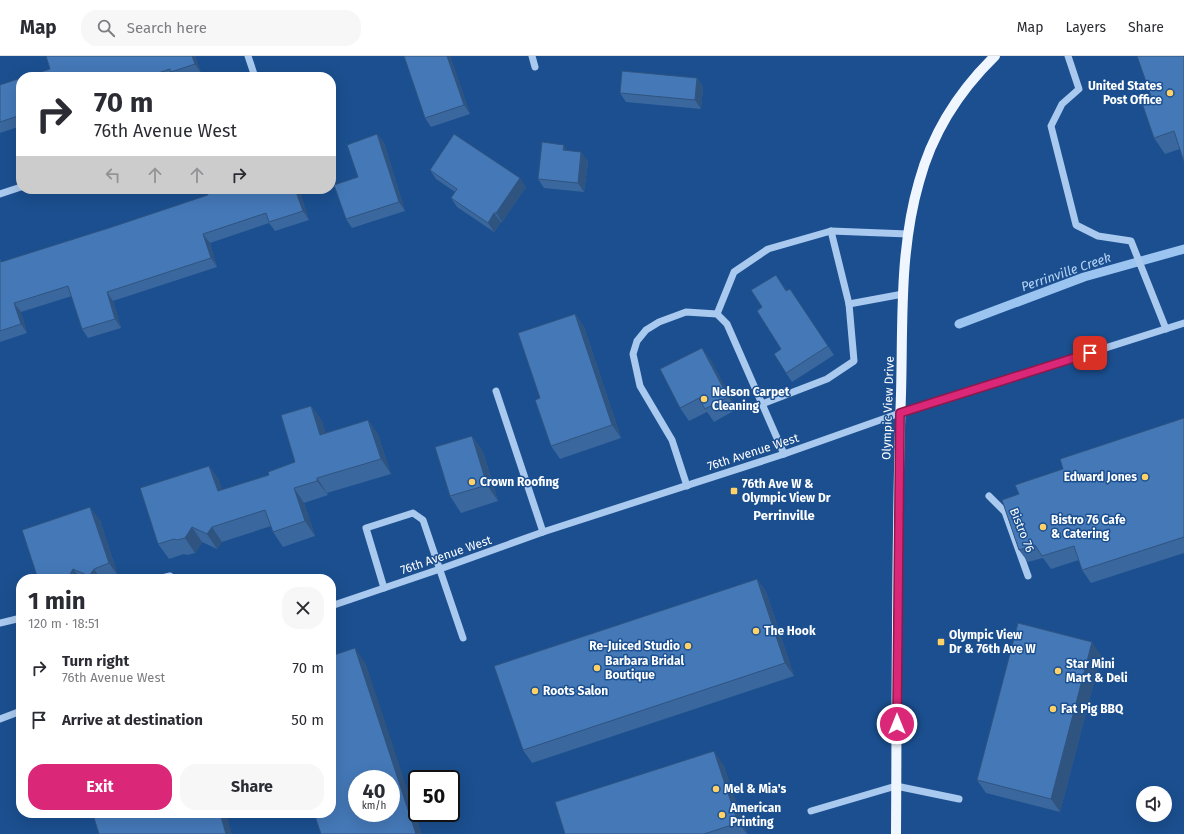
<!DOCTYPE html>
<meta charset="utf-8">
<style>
body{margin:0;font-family:"Fira Sans",sans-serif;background:#f7f7f7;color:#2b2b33;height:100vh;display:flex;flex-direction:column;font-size:15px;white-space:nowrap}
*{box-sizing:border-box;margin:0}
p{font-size:13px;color:#7c7c81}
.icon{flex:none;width:22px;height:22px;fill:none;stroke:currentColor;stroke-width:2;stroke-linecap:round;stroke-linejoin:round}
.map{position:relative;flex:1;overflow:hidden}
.drawer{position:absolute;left:16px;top:518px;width:320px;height:244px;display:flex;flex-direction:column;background:#fff;border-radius:16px;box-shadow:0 4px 16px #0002}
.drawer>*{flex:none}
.hud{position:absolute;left:16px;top:16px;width:320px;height:122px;border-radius:16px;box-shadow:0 4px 16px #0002;background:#fff;color:#2b2b33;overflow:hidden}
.fabs{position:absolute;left:1136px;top:730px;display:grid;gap:8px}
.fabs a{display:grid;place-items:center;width:36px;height:36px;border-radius:50%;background:#fff;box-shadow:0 4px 16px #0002;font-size:20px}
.speed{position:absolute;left:348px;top:714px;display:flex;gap:8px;font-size:20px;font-weight:700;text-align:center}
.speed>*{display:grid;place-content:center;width:52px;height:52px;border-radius:50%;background:#fff;box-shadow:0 4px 16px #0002;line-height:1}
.speed small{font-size:10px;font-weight:400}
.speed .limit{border:2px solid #111;border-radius:6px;background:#fff;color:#111}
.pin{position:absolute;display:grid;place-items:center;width:34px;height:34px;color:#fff;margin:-17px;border-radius:8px;box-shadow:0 2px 6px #0006}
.me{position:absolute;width:44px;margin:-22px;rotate:0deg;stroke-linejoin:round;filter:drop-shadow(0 0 3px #0008)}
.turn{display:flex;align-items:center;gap:14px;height:84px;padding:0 12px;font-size:18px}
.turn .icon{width:52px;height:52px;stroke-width:2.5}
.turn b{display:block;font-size:28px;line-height:34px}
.lanes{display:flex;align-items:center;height:38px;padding:0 12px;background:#0003;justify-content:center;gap:20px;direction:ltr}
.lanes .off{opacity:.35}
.round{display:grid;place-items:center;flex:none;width:42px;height:42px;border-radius:16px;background:#f7f7f7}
.headline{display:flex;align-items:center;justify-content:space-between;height:68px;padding:0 12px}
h1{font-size:24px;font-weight:700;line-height:30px}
.cta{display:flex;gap:8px;margin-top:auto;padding:8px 12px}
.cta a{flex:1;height:46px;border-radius:16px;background:#db2777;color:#fff;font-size:16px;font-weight:700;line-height:46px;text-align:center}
.cta a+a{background:#f7f7f7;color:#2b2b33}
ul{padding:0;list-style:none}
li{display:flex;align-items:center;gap:12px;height:52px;padding:0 12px}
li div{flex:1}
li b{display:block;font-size:15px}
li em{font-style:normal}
header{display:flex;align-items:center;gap:24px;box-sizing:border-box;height:56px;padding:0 20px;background:#fff;border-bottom:1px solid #e1e1e2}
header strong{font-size:19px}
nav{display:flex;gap:22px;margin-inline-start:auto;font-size:14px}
.search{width:280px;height:36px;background:#f7f7f7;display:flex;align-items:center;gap:10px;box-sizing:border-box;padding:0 14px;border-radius:16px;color:#7c7c81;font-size:15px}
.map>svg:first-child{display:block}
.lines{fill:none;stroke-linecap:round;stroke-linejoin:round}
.stream{stroke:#9cc4f0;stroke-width:9}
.minor{stroke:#a9c9ee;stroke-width:7}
.major{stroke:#f0f6ff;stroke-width:10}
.wall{fill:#3a679d}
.shaded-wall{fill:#305480}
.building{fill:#4478b7;stroke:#305480;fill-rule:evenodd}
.route-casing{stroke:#8e194d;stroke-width:10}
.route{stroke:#db2777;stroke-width:7}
.poi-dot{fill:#ffd166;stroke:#1b4f8f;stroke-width:1.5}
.labels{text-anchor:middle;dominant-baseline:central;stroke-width:3;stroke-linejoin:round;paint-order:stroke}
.poi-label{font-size:12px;font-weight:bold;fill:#fff;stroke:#1b4f8f;text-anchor:start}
.street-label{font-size:12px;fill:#fff;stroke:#1b4f8f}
.water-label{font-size:13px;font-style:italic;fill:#b5d3f5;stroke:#1b4f8f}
.neighbourhood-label{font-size:13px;font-weight:bold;fill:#fff;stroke:#1b4f8f}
</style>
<header>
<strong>Map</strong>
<div class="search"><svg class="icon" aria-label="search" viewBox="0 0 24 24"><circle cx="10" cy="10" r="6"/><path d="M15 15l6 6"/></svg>Search here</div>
<nav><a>Map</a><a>Layers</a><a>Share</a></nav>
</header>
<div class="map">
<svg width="1184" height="778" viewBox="0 0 1184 778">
<rect width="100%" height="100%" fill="#1b4f8f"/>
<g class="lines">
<polyline class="stream" points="959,268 1084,221 1184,193"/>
<g class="minor">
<polyline points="248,0 255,21"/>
<polyline points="532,0 535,11"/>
<polyline points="1068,0 1079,33 1062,48 1051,70 1076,169 1098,180 1131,185 1166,273"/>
<polyline points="0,138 21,131"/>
<polyline points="849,248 903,238"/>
<polyline points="717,258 734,216 768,193 831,175 908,178"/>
<polyline points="496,335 543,476"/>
<polyline points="762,348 827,323 854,305 849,248 831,175"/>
<polyline points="687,430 672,384 640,330 633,298 637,285 646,274 659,266 686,256 717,258 727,268 784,398"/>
<polyline points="989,440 1005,456 1028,520"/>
<polyline points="158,523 170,520 171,523"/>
<polyline points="384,532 366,472 413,457 423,464 463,582"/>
<polyline points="331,550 440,513 543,476 784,398 900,357 1184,267"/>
<polyline points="0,567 21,562"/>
<polyline points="0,663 21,655"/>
<polyline points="811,755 896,730 959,743"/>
</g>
<path class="major" d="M896,778C897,632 896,485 901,338C903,268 899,195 919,126C932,78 959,35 995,0"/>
</g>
<g class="wall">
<polygon points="195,0 201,17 190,21 25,21"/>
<polygon points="450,0 470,58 431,71 425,62"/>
<polygon points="1184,0 1180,93 1165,98 1154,82 1152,43"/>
<polygon points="21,22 21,70 0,77 0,29"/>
<polygon points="697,22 703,31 701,53 626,46 620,37"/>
<polygon points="377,78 384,87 405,155 352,172 346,163 358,121"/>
<polygon points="568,94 588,105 584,136 544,132 538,123"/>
<polygon points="430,114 526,131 502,166 501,166 494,176 457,151 451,142 455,136 436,123"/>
<polygon points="299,133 309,164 275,175 269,167 210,187 217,211 113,245 121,272 88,282 82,273 72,240 21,256 27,277 0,286 0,203 2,206"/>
<polygon points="782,228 787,235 796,242 834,299 792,326 786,317 781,293 762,251"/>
<polygon points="575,258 584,271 621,382 560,403 551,390 540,342"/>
<polygon points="702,292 711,305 737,353 714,366 707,356 689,365 680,352"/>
<polygon points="311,350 322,365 325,377 368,364 378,379 391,418 327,437 328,439 304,447 315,480 283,491 273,476 271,470 222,486 217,493 202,486 195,497 187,499 184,498 169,503 158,488 209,410 219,424 222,434 269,419 295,406"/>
<polygon points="1184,362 1184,497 1091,527 1082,514 1079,504 1051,513 1043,502 1028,506 1019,494 1019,438 1063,413"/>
<polygon points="472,380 483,396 498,445 461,457 450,440"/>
<polygon points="100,464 118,520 110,523 38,523"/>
<polygon points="757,523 766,536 794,620 532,707 523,694"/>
<polygon points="1101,599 1060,756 986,737 977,724"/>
<polygon points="723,708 747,778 565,778"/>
</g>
<g class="shaded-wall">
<polygon points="192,0 195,0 201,17 195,8"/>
<polygon points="447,0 450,0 470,58 464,49"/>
<polygon points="697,22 703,31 701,53 695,44"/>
<polygon points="377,78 384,87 405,155 399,146"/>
<polygon points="564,89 570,98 563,94"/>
<polygon points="581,96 588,105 584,136 578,127"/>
<polygon points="520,122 526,131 502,166 496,157"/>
<polygon points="295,133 299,133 309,164 303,155"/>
<polygon points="494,157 501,166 494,176 488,167"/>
<polygon points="203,178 210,187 217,211 211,202"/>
<polygon points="107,236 113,245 121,272 115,263"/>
<polygon points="14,247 21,256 27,277 21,268"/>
<polygon points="575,258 584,271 621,382 612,369"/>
<polygon points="702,292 711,305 737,353 728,341"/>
<polygon points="311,350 322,365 331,393 320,379"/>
<polygon points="368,364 378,379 391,418 381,403"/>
<polygon points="472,380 483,396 498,445 487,429"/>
<polygon points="209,410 219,424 228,450 218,435"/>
<polygon points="317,422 327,437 328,439 317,425"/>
<polygon points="294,432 304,447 315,480 305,465"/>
<polygon points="90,451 100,464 118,520 109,507"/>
<polygon points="192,471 202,486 195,497 185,482"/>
<polygon points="212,471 222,486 217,493 207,478"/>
<polygon points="73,513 81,523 67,523"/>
<polygon points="94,513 101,523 91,523 89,520"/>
<polygon points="757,523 766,536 794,620 785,607"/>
<polygon points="1092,586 1101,599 1060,756 1051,743"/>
<polygon points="355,592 366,608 422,778 416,778"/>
<polygon points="714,695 723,708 747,778 738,767"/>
<polygon points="220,757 226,757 232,778 226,778"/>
</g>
<g class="building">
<polygon points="46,0 192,0 195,8 171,16 170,13 146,21 25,21 50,13"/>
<polygon points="404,0 447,0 464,49 425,62"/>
<polygon points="1137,0 1184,0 1184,106 1174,75 1154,82 1142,47 1152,43"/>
<polygon points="622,15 697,22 695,44 620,37"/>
<polygon points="21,22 21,59 0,66 0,29"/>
<polygon points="377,78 399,146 346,163 334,129 358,121 347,89"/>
<polygon points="454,78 520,122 496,157 494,157 488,167 451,142 457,133 430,114"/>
<polygon points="542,86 564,89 563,94 581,96 578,127 538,123"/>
<polygon points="206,133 295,133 303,155 269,166 266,157 203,178 211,202 107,236 115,263 82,273 68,230 14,247 21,268 0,275 0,204 1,206 112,171 208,139"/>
<polygon points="776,219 786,235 790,233 828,290 786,317 774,298 781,293 757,255 762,251 751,234"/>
<polygon points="575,258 612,369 551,390 535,344 540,342 518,277"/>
<polygon points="702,292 728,341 705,353 699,342 680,352 660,313"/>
<polygon points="311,350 320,379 368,364 381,403 317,422 317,425 294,432 305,465 273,476 265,454 212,471 207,478 192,471 185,482 177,484 174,483 158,488 140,432 209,410 218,435 269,419 268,416 295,406 281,359"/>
<polygon points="1184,362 1184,481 1082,514 1074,490 1042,500 1035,489 1019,494 1002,444 1019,438 1015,429 1063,413 1060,403"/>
<polygon points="472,380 487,429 450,440 435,391"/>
<polygon points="90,451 109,507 94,513 89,520 73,513 67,523 38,523 22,474"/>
<polygon points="757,523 785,607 523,694 494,610"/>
<polygon points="1018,567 1092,586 1051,743 977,724"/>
<path d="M355,592L416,778H321L314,757H331V600ZM357,723H391V757H357Z"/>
<polygon points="714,695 738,767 704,778 565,778 555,746"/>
<polygon points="100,757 220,757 226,778 99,778 94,762 101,759"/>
</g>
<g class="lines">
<g class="route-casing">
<polyline id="route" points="897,668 900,357 1090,297"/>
</g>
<use href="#route" class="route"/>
</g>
<g class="poi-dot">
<circle cx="1170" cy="37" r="4"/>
<circle cx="704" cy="343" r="4"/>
<circle cx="1145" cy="421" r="4"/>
<circle cx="472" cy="426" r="4"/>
<rect x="730" y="431" width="8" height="8" rx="2"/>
<circle cx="1043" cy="471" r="4"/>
<circle cx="756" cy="575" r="4"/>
<rect x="937" y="582" width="8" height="8" rx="2"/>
<circle cx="688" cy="590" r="4"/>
<circle cx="597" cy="612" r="4"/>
<circle cx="1058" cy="615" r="4"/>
<circle cx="535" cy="635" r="4"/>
<circle cx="1053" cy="653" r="4"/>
<circle cx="716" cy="733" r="4"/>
<circle cx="722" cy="759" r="4"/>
</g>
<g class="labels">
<g class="poi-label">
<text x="1162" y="30" text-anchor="end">United States<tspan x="1162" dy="14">Post Office</tspan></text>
<text x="712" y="336">Nelson Carpet<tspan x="712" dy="14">Cleaning</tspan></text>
<text x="1137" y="421" text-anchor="end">Edward Jones</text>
<text x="480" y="426">Crown Roofing</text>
<text x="742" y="428">76th Ave W &amp;<tspan x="742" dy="14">Olympic View Dr</tspan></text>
<text x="1051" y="464">Bistro 76 Cafe<tspan x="1051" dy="14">&amp; Catering</tspan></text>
<text x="764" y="575">The Hook</text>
<text x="949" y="579">Olympic View<tspan x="949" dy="14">Dr &amp; 76th Ave W</tspan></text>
<text x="680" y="590" text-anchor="end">Re-Juiced Studio</text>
<text x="605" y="605">Barbara Bridal<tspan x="605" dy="14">Boutique</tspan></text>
<text x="1066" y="608">Star Mini<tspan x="1066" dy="14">Mart &amp; Deli</tspan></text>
<text x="543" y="635">Roots Salon</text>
<text x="1061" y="653">Fat Pig BBQ</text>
<text x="724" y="733">Mel &amp; Mia's</text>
<text x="730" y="752">American<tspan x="730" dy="14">Printing</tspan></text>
</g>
<g class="street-label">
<text transform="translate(888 352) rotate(-88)">Olympic View Drive</text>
<text transform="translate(753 396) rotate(-18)">76th Avenue West</text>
<text transform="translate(1022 474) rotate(68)">Bistro 76</text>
<text transform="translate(446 499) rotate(-19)">76th Avenue West</text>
</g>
<g class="water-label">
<text transform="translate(1066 216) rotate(-19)">Perrinville Creek</text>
</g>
<g class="neighbourhood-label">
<text x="784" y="459">Perrinville</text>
</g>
</g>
</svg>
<div class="fabs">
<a><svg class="icon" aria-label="sound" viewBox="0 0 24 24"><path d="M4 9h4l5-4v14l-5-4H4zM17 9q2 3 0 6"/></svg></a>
</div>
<div class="speed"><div>40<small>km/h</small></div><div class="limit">50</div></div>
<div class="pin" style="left:1090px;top:297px;background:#d93025"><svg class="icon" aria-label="arrive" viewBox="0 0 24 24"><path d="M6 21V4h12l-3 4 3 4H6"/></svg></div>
<svg class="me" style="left:897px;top:668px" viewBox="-20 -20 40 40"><circle r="17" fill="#db2777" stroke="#fff" stroke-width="3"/><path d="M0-11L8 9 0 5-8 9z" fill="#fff"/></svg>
<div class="hud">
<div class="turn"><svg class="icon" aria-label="right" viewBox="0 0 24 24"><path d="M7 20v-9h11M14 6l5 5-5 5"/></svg><div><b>70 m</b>76th Avenue West</div></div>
<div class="lanes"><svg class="icon off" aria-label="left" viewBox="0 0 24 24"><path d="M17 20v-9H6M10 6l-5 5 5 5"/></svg><svg class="icon off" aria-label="ahead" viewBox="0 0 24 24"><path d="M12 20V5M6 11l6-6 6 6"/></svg><svg class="icon off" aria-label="ahead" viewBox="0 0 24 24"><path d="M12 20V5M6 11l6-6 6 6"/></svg><svg class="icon" aria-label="right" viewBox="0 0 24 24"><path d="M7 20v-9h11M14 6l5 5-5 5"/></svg></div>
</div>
<section class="drawer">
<div class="headline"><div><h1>1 min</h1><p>120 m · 18:51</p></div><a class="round"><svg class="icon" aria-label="close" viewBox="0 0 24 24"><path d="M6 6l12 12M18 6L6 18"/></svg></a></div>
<ul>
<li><svg class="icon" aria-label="right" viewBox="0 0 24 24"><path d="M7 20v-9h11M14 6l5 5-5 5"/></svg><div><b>Turn right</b><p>76th Avenue West</p></div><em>70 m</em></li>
<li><svg class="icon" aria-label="arrive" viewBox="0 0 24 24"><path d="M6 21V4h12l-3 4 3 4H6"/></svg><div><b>Arrive at destination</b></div><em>50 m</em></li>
</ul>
<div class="cta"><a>Exit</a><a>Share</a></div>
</section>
</div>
